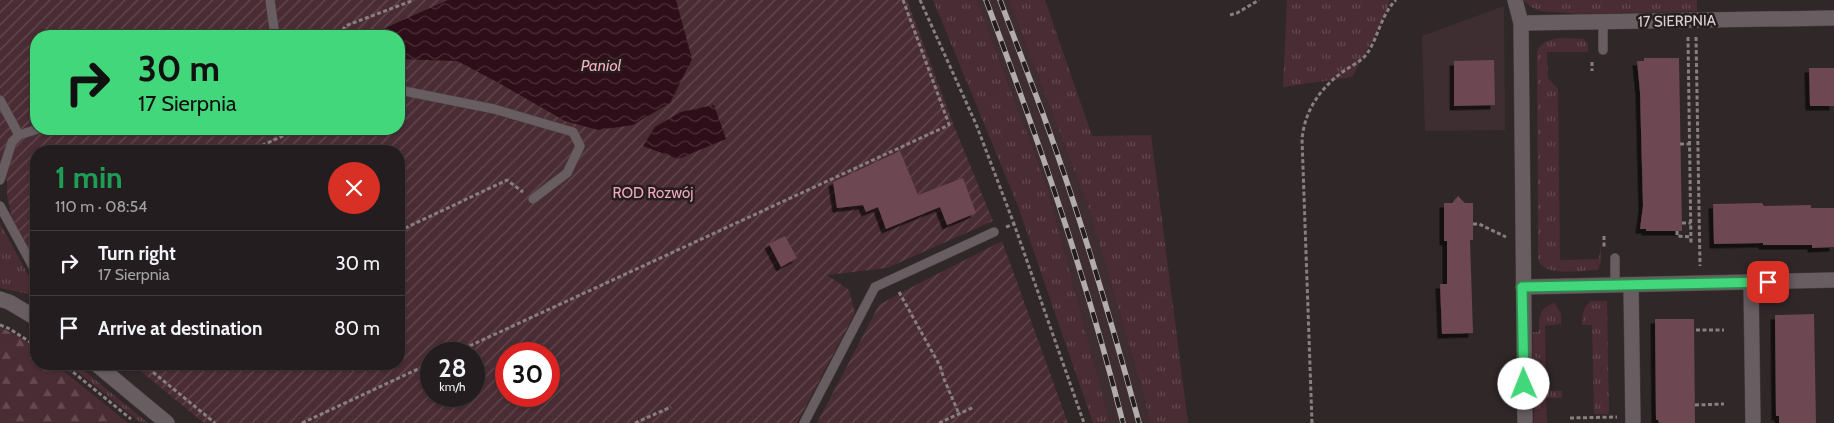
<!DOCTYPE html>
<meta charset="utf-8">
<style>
body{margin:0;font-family:Cabin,sans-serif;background:#302a2c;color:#f1f3f6;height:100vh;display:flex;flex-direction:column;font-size:19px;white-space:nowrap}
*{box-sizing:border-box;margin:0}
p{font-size:16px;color:#a3a2a4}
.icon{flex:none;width:28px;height:28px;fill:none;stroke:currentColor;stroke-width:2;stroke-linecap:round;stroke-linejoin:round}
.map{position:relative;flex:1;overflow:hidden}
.sheet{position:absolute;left:30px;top:145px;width:375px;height:225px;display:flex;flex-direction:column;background:#241d1f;border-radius:20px;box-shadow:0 1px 4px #0004,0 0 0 1px #413b3d}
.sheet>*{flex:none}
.top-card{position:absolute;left:30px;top:30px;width:375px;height:105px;border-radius:20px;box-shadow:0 1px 4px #0004,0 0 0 1px #413b3d;background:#43d77b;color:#111;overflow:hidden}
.speed{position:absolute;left:420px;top:342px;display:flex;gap:10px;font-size:25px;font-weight:700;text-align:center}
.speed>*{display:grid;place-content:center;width:65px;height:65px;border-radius:50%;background:#241d1f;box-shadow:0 1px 4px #0004,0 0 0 1px #413b3d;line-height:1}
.speed small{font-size:12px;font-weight:400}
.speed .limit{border:8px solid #d22;background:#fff;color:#111}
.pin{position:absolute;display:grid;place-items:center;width:42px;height:42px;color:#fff;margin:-21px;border-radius:10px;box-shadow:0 2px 8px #0006}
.me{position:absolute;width:55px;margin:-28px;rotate:359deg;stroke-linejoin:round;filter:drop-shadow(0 0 4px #0008)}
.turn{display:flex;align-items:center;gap:18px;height:105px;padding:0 25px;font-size:22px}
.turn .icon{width:65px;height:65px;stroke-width:2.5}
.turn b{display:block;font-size:35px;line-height:42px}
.round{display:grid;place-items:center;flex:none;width:52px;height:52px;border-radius:26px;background:#302a2c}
.summary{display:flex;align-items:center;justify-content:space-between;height:85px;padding:0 25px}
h1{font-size:30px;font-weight:700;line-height:38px;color:#1e9e55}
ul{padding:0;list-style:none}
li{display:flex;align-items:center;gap:15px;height:65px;padding:0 25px;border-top:1px solid #413b3d}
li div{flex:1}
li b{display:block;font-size:19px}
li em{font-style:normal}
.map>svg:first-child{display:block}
.built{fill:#3e2e32}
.grass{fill:url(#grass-tufts)}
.forest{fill:url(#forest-firs)}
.garden{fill:url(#garden-furrows);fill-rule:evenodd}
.water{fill:url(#water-waves)}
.building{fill:#6d4751;filter:url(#shadow)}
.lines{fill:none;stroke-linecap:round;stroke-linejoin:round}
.lane-casing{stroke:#4a4244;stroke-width:10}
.street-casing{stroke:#4a4244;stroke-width:16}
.secondary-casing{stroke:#4a4244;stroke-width:16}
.path{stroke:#877f81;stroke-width:3;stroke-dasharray:4 2.5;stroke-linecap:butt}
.lane{stroke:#685d60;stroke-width:9}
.street{stroke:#685d60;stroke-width:15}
.secondary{stroke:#685d60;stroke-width:15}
.rail-casing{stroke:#b3acae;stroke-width:5.5}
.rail{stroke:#261d1f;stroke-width:4;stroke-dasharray:11;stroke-linecap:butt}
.route-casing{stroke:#2c8c50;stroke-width:12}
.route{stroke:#43d77b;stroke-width:9}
.labels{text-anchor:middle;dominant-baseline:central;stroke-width:5;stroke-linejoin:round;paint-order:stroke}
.street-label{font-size:15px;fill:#d9d2d4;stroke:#261d1f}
.park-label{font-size:15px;fill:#efaabc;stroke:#261d1f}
.water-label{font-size:16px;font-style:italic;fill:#f5b0c2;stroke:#261d1f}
</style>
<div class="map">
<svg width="1834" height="423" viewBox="0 0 1834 423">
<defs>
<pattern id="grass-tufts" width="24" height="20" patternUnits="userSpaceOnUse" patternTransform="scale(1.25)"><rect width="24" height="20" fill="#4a2c34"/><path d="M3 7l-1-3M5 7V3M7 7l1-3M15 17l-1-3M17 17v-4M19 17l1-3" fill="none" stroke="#644a50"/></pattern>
<pattern id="forest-firs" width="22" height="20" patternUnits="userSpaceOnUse" patternTransform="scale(1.25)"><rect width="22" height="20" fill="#4a2c34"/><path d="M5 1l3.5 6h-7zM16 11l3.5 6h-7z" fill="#644a50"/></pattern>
<pattern id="garden-furrows" width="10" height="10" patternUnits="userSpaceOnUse" patternTransform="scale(1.25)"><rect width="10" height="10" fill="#4a2c34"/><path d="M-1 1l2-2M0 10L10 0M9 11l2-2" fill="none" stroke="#644a50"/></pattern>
<pattern id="water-waves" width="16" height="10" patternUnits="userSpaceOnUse" patternTransform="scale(1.25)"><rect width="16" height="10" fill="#2e0e18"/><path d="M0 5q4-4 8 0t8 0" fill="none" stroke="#4c3039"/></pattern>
<filter id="shadow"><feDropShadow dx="-4.5" dy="4.5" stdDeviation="0" flood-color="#0009"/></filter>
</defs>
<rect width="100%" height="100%" fill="#302729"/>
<g class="built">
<polygon points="977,0 1009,0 1089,209 1146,405 1149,423 1110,423 1048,190"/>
<polygon points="1504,6 1505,130 1425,131 1422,36"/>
</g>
<g class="grass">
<polygon points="933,0 977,0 1048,190 1110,423 1093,423 1018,206"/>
<polygon points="1009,0 1045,0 1092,136 1151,135 1188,423 1149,423 1146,404 1089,209"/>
<polygon points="1287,0 1390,0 1381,24 1352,77 1283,87"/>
<polygon points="1523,0 1697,0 1697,11 1580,14 1541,11 1531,7"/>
<path d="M1584,39L1588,45V52H1547L1548,78L1558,89L1560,260L1599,259L1601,244V261L1598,270C1583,270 1541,278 1538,258L1537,52C1544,34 1568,39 1584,39Z"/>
<polygon points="0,223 34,286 29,294 0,288"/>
<path d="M1591,301H1607L1609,414H1594L1592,325H1582C1582,315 1583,307 1591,301Z"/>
<path d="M1555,303L1561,314V324L1545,326L1546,391H1562V398H1546L1547,423H1534L1533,332H1539C1539,317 1539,307 1555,303Z"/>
<polygon points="68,364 76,364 148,423 141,423"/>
</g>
<polygon class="forest" points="0,327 20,337 36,349 36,364 55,364 128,423 0,423"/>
<g class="garden">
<path d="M0,0H907L954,126L993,221L887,268L827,275L849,290L855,313L797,423H204L132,364H399V151H36V264L11,215L7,194V180L0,177ZM36,36H399V129H36ZM431,354H474V396H431ZM506,354H549V396H506Z"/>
<polygon points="1002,241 1068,423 817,423 879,305 900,293"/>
</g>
<g class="water">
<polygon points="448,0 676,0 692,59 670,103 633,125 598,130 565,121 497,82 457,61 399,59 399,36 367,36"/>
<polygon points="714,105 726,139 678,159 643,146 655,127 681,112"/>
</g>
<g class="building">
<polygon points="1644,58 1679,58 1682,231 1646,231 1646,229 1640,229 1643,206 1640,92 1637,61 1644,61"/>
<polygon points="1494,60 1495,105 1454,106 1454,61"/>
<polygon points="1809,68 1834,68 1834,106 1810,106"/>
<polygon points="900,151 918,195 963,178 976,213 947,225 940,207 886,229 878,207 866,212 863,205 837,208 833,182"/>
<polygon points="1458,196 1465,203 1473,203 1473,240 1470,240 1473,333 1442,334 1440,284 1447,284 1447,241 1444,241 1444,203 1452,203"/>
<polygon points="1762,203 1764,206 1811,205 1811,208 1834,208 1834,247 1812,248 1812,245 1763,245 1763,243 1714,244 1713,204"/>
<polygon points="785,236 797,258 781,267 769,244"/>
<polygon points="1814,314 1816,423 1779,423 1779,416 1776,416 1775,315"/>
<polygon points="1655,319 1694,319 1695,423 1659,423 1658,420 1656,420"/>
</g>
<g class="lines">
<g class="lane-casing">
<g id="lane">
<polyline points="270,0 275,36"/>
<polyline points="1603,22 1603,50"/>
<polyline points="300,36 305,35 308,36"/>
<polyline points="399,90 494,109 573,132 580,146 567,173 533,199"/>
<polyline points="0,100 19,135"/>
<polyline points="0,180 12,142 19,135 38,129"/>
<polyline points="0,206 36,272"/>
<polyline points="1615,258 1615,285"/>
<polyline points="804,423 875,287 994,232"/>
</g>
</g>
<g class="street-casing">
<g id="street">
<polyline points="1515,0 1521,23 1525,423"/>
<polyline points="1521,23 1834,18"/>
<polyline points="1751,283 1753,423"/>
<polyline points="1631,285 1633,423"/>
<polyline points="1523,287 1834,280"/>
</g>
</g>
<g class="secondary-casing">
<g id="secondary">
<polyline points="0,299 9,302 36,318"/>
<polyline points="96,364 167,423"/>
</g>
</g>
<g class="path">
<polyline points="903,0 950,127"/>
<polyline points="920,0 976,124 1014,224"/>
<polyline points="1230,15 1237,13 1259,0"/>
<polyline points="340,36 345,26 414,0"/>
<polyline points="1688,37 1691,244"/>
<polyline points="1696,37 1700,266"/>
<polyline points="1592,62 1592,71"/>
<polyline points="1680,144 1690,144"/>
<polyline points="250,151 298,129"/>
<polyline points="1682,223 1691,223"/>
<polyline points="1473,224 1479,224 1506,237"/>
<polyline points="1006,227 1014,224 1084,423"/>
<polyline points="399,231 507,180 523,192"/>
<polyline points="1677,231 1677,236 1691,237"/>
<polyline points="1604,236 1604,247"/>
<polyline points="899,292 940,366 944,379 959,414"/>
<polyline points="0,325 10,329 36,346"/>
<polyline points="1696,330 1724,330"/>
<polyline points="452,354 949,125"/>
<polyline points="63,364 131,419"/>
<polyline points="143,364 215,423"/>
<polyline points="1695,405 1724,404"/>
<polyline points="1570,418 1617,417"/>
<polyline points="302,423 431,363"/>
<polyline points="635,423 671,407"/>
<polyline points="939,423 974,407"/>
<path d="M1312,423L1302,139C1305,110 1320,88 1344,71C1351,66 1360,62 1366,55C1378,39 1381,14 1396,0"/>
</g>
<use href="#lane" class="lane"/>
<use href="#street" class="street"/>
<use href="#secondary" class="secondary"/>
<g class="rail-casing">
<g id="rail">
<path d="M986,0C1038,139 1087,279 1123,423"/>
<path d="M1000,0C1014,38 1029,76 1043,114C1080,215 1111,319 1139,423"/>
</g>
</g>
<use href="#rail" class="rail"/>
</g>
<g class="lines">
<g class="route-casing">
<polyline id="route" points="1524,384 1522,287 1768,282"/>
</g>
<use href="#route" class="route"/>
</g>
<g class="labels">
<g class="street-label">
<text transform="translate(1677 21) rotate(-1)">17 SIERPNIA</text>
</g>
<g class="park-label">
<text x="653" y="193">ROD Rozwój</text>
</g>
<g class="water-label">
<text x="601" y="65">Paniol</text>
</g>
</g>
</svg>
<div class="speed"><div>28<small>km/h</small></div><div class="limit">30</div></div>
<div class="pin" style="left:1768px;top:282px;background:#d93025"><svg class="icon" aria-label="arrive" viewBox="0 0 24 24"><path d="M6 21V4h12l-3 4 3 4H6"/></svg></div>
<svg class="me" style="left:1524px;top:384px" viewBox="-20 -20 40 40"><circle r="19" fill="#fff"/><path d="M0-13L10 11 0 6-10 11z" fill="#43d77b"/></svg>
<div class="top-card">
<div class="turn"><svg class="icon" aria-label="right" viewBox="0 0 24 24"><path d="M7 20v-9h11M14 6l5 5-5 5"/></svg><div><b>30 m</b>17 Sierpnia</div></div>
</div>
<section class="sheet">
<div class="summary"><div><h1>1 min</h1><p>110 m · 08:54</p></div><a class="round" style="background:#d93025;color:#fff"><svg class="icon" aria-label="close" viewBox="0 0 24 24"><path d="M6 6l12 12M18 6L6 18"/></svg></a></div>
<ul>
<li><svg class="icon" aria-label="right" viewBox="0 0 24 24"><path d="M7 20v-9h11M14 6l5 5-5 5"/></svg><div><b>Turn right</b><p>17 Sierpnia</p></div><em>30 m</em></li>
<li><svg class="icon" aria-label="arrive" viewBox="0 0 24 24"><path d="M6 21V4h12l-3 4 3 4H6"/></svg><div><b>Arrive at destination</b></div><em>80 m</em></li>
</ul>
</section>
</div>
